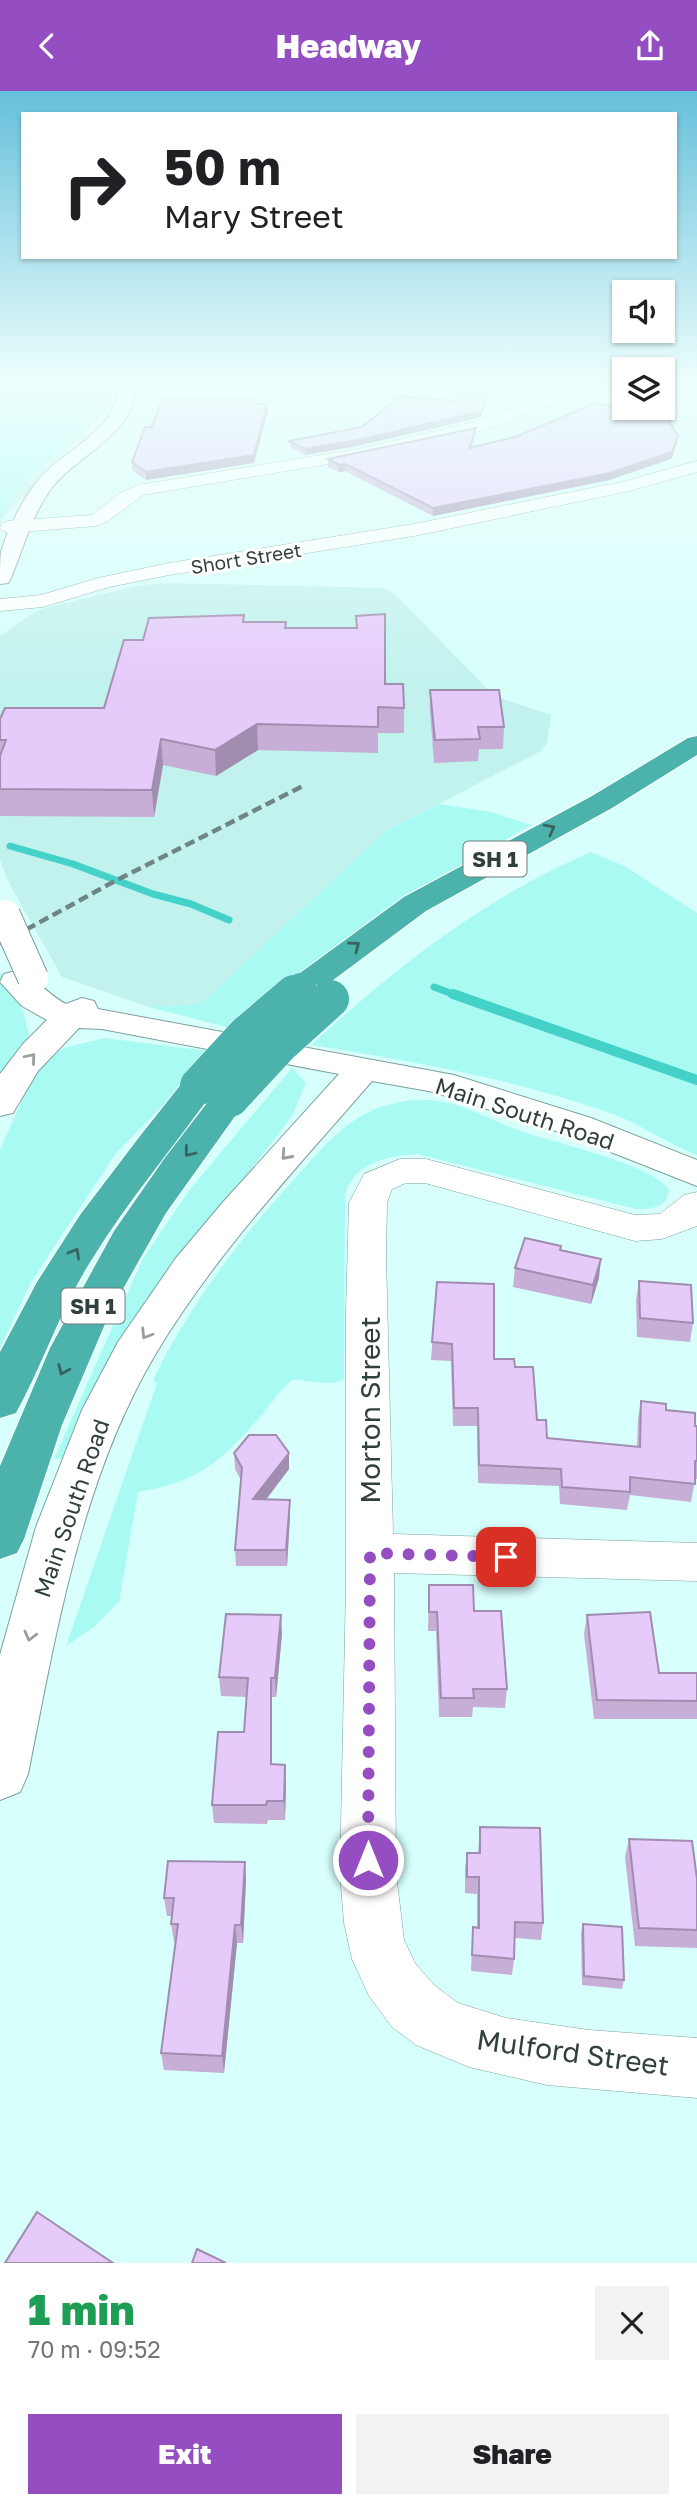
<!DOCTYPE html>
<meta charset="utf-8">
<style>
body{margin:0;font-family:"Golos Text",sans-serif;background:#f2f2f2;color:#202124;height:100vh;display:flex;flex-direction:column;font-size:26px;white-space:nowrap}
*{box-sizing:border-box;margin:0}
p{font-size:23px;color:#757577}
.icon{flex:none;width:38px;height:38px;fill:none;stroke:currentColor;stroke-width:2;stroke-linecap:round;stroke-linejoin:round}
.map{position:relative;height:2172px;overflow:hidden}
.drawer{display:flex;flex-direction:column;background:#fff;flex:1}
.drawer>*{flex:none}
.banner{position:absolute;left:21px;top:21px;width:656px;height:147px;border-radius:0px;box-shadow:0 2px 5px #0004;background:#fff;color:#202124;overflow:hidden}
.buttons{position:absolute;left:612px;top:189px;display:grid;gap:14px}
.buttons a{display:grid;place-items:center;width:63px;height:63px;border-radius:0px;background:#fff;box-shadow:0 2px 5px #0004;font-size:35px}
.pin{position:absolute;display:grid;place-items:center;width:60px;height:60px;color:#fff;margin:-30px;border-radius:14px;box-shadow:0 4px 10px #0006}
.me{position:absolute;width:77px;margin:-38px;rotate:0deg;stroke-linejoin:round;filter:drop-shadow(0 0 5px #0008)}
.turn{display:flex;align-items:center;gap:24px;height:147px;padding:0 28px;font-size:32px}
.turn .icon{width:91px;height:91px;stroke-width:2.5}
.turn b{display:block;font-size:49px;line-height:60px}
.round{display:grid;place-items:center;flex:none;width:74px;height:74px;border-radius:0px;background:#f2f2f2}
.summary{display:flex;align-items:center;justify-content:space-between;height:119px;padding:0 28px}
h1{font-size:42px;font-weight:800;line-height:52px;color:#1e9e55}
.cta{display:flex;gap:14px;margin-top:auto;padding:14px 28px}
.cta a{flex:1;height:80px;border-radius:0px;background:#954ec1;color:#fff;font-size:28px;font-weight:800;line-height:80px;text-align:center}
.cta a+a{background:#f2f2f2;color:#202124}
header{display:flex;justify-content:space-between;align-items:center;height:91px;padding:0 28px;background:#954ec1;color:#fff;font-size:32px;font-weight:800}
.map>svg:first-child{display:block}
.built{fill:#c2f2ee}
.green{fill:#a8faf3}
.lines{fill:none;stroke-linecap:round;stroke-linejoin:round}
.stream-far1{stroke:#43d1c8;stroke-width:7}
.stream{stroke:#43d1c8;stroke-width:10}
.street-casing{stroke:#7da19e;stroke-width:1}
.secondary-casing{stroke:#7da19e;stroke-width:2}
.highway-casing{stroke:#fff;stroke-width:2}
.street{fill:#fff;fill-rule:evenodd}
.secondary{fill:#fff;fill-rule:evenodd}
.highway{fill:#4cb3ac;fill-rule:evenodd}
.rail{stroke:#6d8683;stroke-width:4.5;stroke-dasharray:10 5;stroke-linecap:butt}
.secondary-bridge-casing{stroke:#7da19e;stroke-width:32;stroke-linecap:butt}
.highway-bridge-far1-casing{stroke:#fff;stroke-width:32;stroke-linecap:butt}
.highway-bridge-casing{stroke:#fff;stroke-width:39;stroke-linecap:butt}
.secondary-bridge{stroke:#fff;stroke-width:30}
.highway-bridge-far1{stroke:#4cb3ac;stroke-width:30}
.highway-bridge{stroke:#4cb3ac;stroke-width:38}
.wall{fill:#c6aed7}
.shaded-wall{fill:#a18daf}
.building{fill:#e6cafa;stroke:#a18daf;stroke-width:2}
.oneway{stroke:#38625f}
.oneway2{stroke:#98a09e}
.route{stroke:#954ec1;stroke-width:12;stroke-dasharray:0 21.6}
.labels{text-anchor:middle;dominant-baseline:central;stroke-width:6;stroke-linejoin:round;paint-order:stroke}
.far-street-label{font-size:19px;fill:#30403e;stroke:#fff}
.shield{fill:#fff;stroke:#6e7978;stroke-width:2}
.shield-label{font-size:21px;font-weight:bold;fill:#30403e}
.street-label{font-size:23px;fill:#30403e;stroke:#fff}
.near-street-label{font-size:28px;fill:#30403e;stroke:#fff}
</style>
<header><svg class="icon" aria-label="back" viewBox="0 0 24 24"><path d="M15 5l-7 7 7 7"/></svg>Headway<svg class="icon" aria-label="share" viewBox="0 0 24 24"><path d="M12 15V3M7 8l5-5 5 5M5 13v7h14v-7"/></svg></header>
<div class="map">
<svg width="697" height="2172" viewBox="0 0 697 2172">
<rect width="100%" height="100%" fill="#d7fffb"/>
<g class="built">
<polygon points="0,291 109,291 112,313 0,430"/>
<polygon points="161,492 385,497 395,503 494,605 551,624 547,652 541,660 386,740 201,913 149,916 62,886 9,792 0,769 0,545 38,519 136,495"/>
</g>
<g class="green">
<path d="M53,291H88L90,294C64,317 30,305 0,310V304L49,301L64,293Z"/>
<polygon points="98,291 105,291 109,310 106,315 84,339 21,392 0,430 0,313 52,313 95,297 100,294"/>
<polygon points="534,291 625,291 625,302 589,298 565,303 561,299 539,300 532,292"/>
<polygon points="439,713 491,721 531,734 380,823 238,939 149,916 201,913 386,740"/>
<path d="M591,761L626,776L697,822V1064C666,1052 641,1033 610,1022C514,988 412,970 311,954C396,876 484,807 591,761Z"/>
<polygon points="0,881 23,920 29,944 11,974 0,1000"/>
<polygon points="104,947 216,961 116,1062 31,1191 0,1257 0,1059 37,976 64,957"/>
<polygon points="292,977 306,992 292,1025 186,1163 73,1367 54,1368 143,1167 191,1097"/>
<path d="M411,1009C425,1008 439,1009 453,1013C475,1019 496,1031 517,1039C548,1050 656,1074 669,1099C666,1117 652,1118 636,1118L417,1063C390,1064 352,1072 345,1104L344,1287C335,1297 308,1288 292,1289C279,1300 271,1313 260,1326C220,1371 199,1391 138,1401L119,1511L94,1536L66,1555L157,1292L153,1289C190,1213 241,1146 298,1084C318,1062 338,1037 365,1023C379,1015 394,1012 411,1009Z"/>
</g>
<g class="lines">
<g class="stream-far1">
<polyline points="10,755 73,773 153,803 191,813 229,829"/>
<polyline points="434,896 458,905"/>
</g>
<polyline class="stream" points="453,903 697,989"/>
<g class="street-casing">
<g id="street">
<polygon points="558,301 566,306 564,309 485,339 358,368 143,404 108,430 96,435 8,442 0,438 1,432 8,430 92,424 120,402 138,394 358,358 474,331"/>
<polygon points="697,370 697,381 629,400 414,445 169,484 109,496 43,516 0,520 0,508 41,504 98,487 169,472 414,433 626,390"/>
<polygon points="400,1068 426,1068 635,1124 660,1123 684,1104 697,1101 697,1135 662,1148 635,1150 425,1092 406,1092 392,1098 387,1112 386,1166 393,1443 697,1452 697,1490 394,1482 396,1782 404,1849 415,1872 434,1894 458,1912 506,1927 589,1939 697,1947 697,2007 547,1994 469,1976 416,1954 392,1936 369,1905 352,1868 344,1832 340,1782 346,1494 346,1221 349,1112 364,1083"/>
</g>
</g>
<g class="secondary-casing">
<g id="secondary">
<path d="M119,291H135C139,343 78,362 51,398C32,424 23,458 11,487L8,492L0,493C0,483 0,470 1,461C8,437 23,407 39,388C66,357 121,338 119,291Z"/>
<path d="M16,880C35,885 48,904 66,913L82,907L94,910L98,918L454,984L591,1027L697,1069V1095L565,1043L434,1001L372,990C296,1078 215,1163 155,1264C81,1389 56,1542 28,1683L20,1701L0,1709V1564L36,1436L82,1319L118,1251L176,1167L224,1110L339,983L102,938L79,937L38,980L13,1022L0,1025V983L23,953L47,929L22,915L0,891L4,883Z"/>
</g>
</g>
<g class="highway-casing">
<g id="highway">
<polygon points="697,645 697,664 612,717 426,820 313,904 301,907 289,904 284,897 289,890 404,806 592,705 688,647"/>
<path d="M199,984L212,987L217,995C175,1055 127,1110 89,1173C60,1220 43,1273 16,1322L0,1327V1261L37,1191L80,1124L140,1045L186,987Z"/>
<polygon points="230,996 243,999 248,1007 166,1122 111,1219 62,1334 24,1448 17,1462 0,1468 0,1375 50,1257 114,1140 164,1068 217,999"/>
</g>
</g>
<use href="#street" class="street"/>
<use href="#secondary" class="secondary"/>
<use href="#highway" class="highway"/>
<polyline class="rail" points="0,853 115,790 305,694"/>
<g class="secondary-bridge-casing">
<polyline id="secondary-bridge" points="5,824 33,887"/>
</g>
<g class="highway-bridge-far1-casing">
<polyline id="highway-bridge-far1" points="292,905 301,897"/>
</g>
<g class="highway-bridge-casing">
<g id="highway-bridge">
<polyline points="199,995 247,943 294,903"/>
<polyline points="230,1007 279,954 330,908"/>
</g>
</g>
<use href="#secondary-bridge" class="secondary-bridge"/>
<use href="#highway-bridge-far1" class="highway-bridge-far1"/>
<use href="#highway-bridge" class="highway-bridge"/>
</g>
<g class="wall">
<polygon points="487,308 481,326 473,328 357,355 305,364 290,356 289,350 362,336 454,310"/>
<polygon points="256,309 257,313 267,313 268,320 254,372 146,389 132,379 132,371 152,336"/>
<polygon points="475,344 471,357 678,345 677,352 671,368 609,389 433,425 345,380 339,381 328,376 328,368"/>
<polygon points="244,531 286,537 385,593 404,617 404,642 378,642 378,662 258,659 216,685 163,674 154,726 0,725 0,628 104,617 143,549"/>
<polygon points="430,599 504,636 503,658 479,658 478,670 434,672 430,620"/>
<polygon points="561,1155 561,1159 599,1187 591,1213 513,1196 515,1177"/>
<polygon points="639,1190 693,1232 690,1251 637,1246 636,1209"/>
<polygon points="437,1191 494,1268 515,1276 537,1329 547,1347 637,1356 638,1327 641,1310 666,1319 695,1335 697,1335 697,1388 695,1388 691,1411 630,1404 627,1419 560,1413 559,1395 478,1392 477,1335 453,1335 451,1270 431,1269"/>
<polygon points="234,1362 289,1362 289,1378 266,1409 290,1409 290,1425 287,1475 236,1475 235,1459 241,1389 235,1378"/>
<polygon points="429,1494 474,1520 507,1598 505,1617 473,1616 472,1626 439,1626 436,1540 428,1540"/>
<polygon points="587,1524 659,1582 697,1582 697,1628 594,1628 584,1543"/>
<polygon points="282,1543 276,1606 272,1606 272,1673 285,1674 286,1692 285,1729 268,1729 267,1733 214,1732 212,1714 244,1641 247,1606 221,1605 219,1586"/>
<polygon points="480,1736 543,1832 541,1849 515,1847 514,1868 512,1884 471,1880 473,1836 477,1837 477,1803 465,1802 465,1778 467,1762 478,1762"/>
<polygon points="629,1748 697,1788 697,1857 635,1855 625,1766"/>
<polygon points="245,1771 246,1789 243,1852 237,1852 224,1982 164,1979 161,1962 176,1851 174,1851 171,1833 172,1825 167,1825 164,1807"/>
<polygon points="583,1833 624,1889 622,1898 582,1894 581,1842"/>
</g>
<g class="shaded-wall">
<polygon points="488,302 487,308 481,326 473,328 357,355 305,364 305,358"/>
<polygon points="267,313 268,320 254,372 146,389 146,381"/>
<polygon points="476,337 475,344 468,364 469,357"/>
<polygon points="678,345 677,352 671,368 609,389 433,425 433,417"/>
<polygon points="345,373 345,380 339,381 339,374"/>
<polygon points="257,633 258,659 216,685 215,659"/>
<polygon points="161,648 163,674 154,726 152,699"/>
<polygon points="601,1168 599,1187 591,1213 593,1194"/>
<polygon points="289,1362 289,1378 254,1424 253,1408"/>
<polygon points="290,1409 290,1425 287,1475 286,1459"/>
<polygon points="281,1524 282,1543 276,1606 275,1587"/>
<polygon points="271,1587 272,1606 272,1692 271,1673"/>
<polygon points="285,1674 286,1692 285,1729 284,1710"/>
<polygon points="245,1771 246,1789 243,1852 241,1834"/>
<polygon points="235,1834 237,1852 224,1982 222,1965"/>
</g>
<g class="building">
<polygon points="460,300 488,302 482,320 474,322 358,349 305,358 289,350 362,336 400,305 454,310"/>
<polygon points="162,309 256,309 255,313 267,313 254,364 146,381 132,371 145,336 152,336"/>
<polygon points="596,312 667,327 678,345 672,361 610,382 433,417 345,373 339,374 328,368 476,337 469,357 515,346"/>
<polygon points="385,523 385,593 403,593 404,617 378,616 378,636 257,633 215,659 161,648 152,699 0,698 0,665 6,649 0,649 0,628 5,617 104,617 124,549 143,549 149,527 244,524 243,531 286,531 285,537 357,537 356,525"/>
<polygon points="430,599 499,599 504,636 478,636 480,648 435,649"/>
<polygon points="525,1147 561,1155 560,1159 601,1168 593,1194 515,1177"/>
<polygon points="639,1190 691,1194 693,1232 640,1227"/>
<polygon points="437,1191 494,1193 494,1268 514,1268 515,1276 533,1276 537,1329 546,1329 547,1347 640,1356 641,1310 666,1313 666,1319 695,1322 695,1335 697,1335 697,1370 695,1370 695,1393 630,1386 630,1401 562,1396 561,1378 479,1374 478,1317 454,1317 452,1253 432,1251"/>
<polygon points="249,1344 276,1344 289,1362 253,1408 290,1409 286,1459 235,1459 242,1377 234,1362"/>
<polygon points="429,1494 473,1494 474,1520 501,1520 507,1598 473,1598 474,1607 441,1607 437,1521 429,1521"/>
<polygon points="650,1521 659,1582 697,1582 697,1610 597,1609 587,1524"/>
<polygon points="226,1523 281,1524 275,1587 271,1587 271,1673 285,1674 284,1710 267,1710 266,1714 212,1714 218,1641 244,1641 248,1587 219,1586"/>
<polygon points="480,1736 540,1737 543,1832 515,1831 514,1868 472,1864 473,1836 479,1837 479,1786 467,1786 467,1762 480,1762"/>
<polygon points="629,1748 692,1750 697,1788 697,1839 639,1837"/>
<polygon points="168,1770 245,1771 241,1834 235,1834 222,1965 161,1962 178,1833 171,1833 174,1807 164,1807"/>
<polygon points="583,1833 622,1836 624,1889 584,1885"/>
<polygon points="37,2121 113,2172 5,2172"/>
<polygon points="197,2158 226,2172 192,2172"/>
</g>
<defs><path id="oneway-chevron" d="M-2-3.5L2.5 0L-2 3.5" fill="none" stroke-width="1.6" stroke-linecap="round" stroke-linejoin="round" transform="scale(1.75)"/></defs>
<g class="oneway">
<use href="#oneway-chevron" transform="translate(550 738) rotate(-28)"/>
<use href="#oneway-chevron" transform="translate(355 855) rotate(-37)"/>
<use href="#oneway-chevron" transform="translate(189 1061) rotate(128)"/>
<use href="#oneway-chevron" transform="translate(75 1162) rotate(-60)"/>
<use href="#oneway-chevron" transform="translate(63 1279) rotate(114)"/>
</g>
<g class="oneway2">
<use href="#oneway-chevron" transform="translate(31 967) rotate(-50)"/>
<use href="#oneway-chevron" transform="translate(286 1064) rotate(132)"/>
<use href="#oneway-chevron" transform="translate(146 1243) rotate(122)"/>
<use href="#oneway-chevron" transform="translate(30 1545) rotate(104)"/>
</g>
<linearGradient id="sky" x2="0" y2="1"><stop stop-color="#66c0db"/><stop offset="0.49" stop-color="#edfffd"/><stop offset="1" stop-color="#edfffd" stop-opacity="0"/></linearGradient>
<rect width="697" height="595" fill="url(#sky)"/>
<g class="lines">
<polyline class="route" points="368,1769 370,1462 506,1466"/>
</g>
<g class="labels">
<g class="far-street-label">
<text transform="translate(246 467) rotate(-9)">Short Street</text>
</g>
<g class="shield">
<rect x="463.5" y="750.5" width="63" height="35" rx="5"/>
<rect x="61.5" y="1197.5" width="63" height="35" rx="5"/>
</g>
<g class="shield-label">
<text x="495" y="768">SH 1</text>
<text x="93" y="1215">SH 1</text>
</g>
<g class="street-label">
<text transform="translate(525 1022) rotate(18)">Main South Road</text>
<text transform="translate(71 1417) rotate(-71)">Main South Road</text>
</g>
<g class="near-street-label">
<text transform="translate(369 1319) rotate(-90)">Morton Street</text>
<text transform="translate(573 1961) rotate(8)">Mulford Street</text>
</g>
</g>
</svg>
<div class="buttons">
<a><svg class="icon" aria-label="sound" viewBox="0 0 24 24"><path d="M4 9h4l5-4v14l-5-4H4zM17 9q2 3 0 6"/></svg></a>
<a><svg class="icon" aria-label="layers" viewBox="0 0 24 24"><path d="M12 4l9 5-9 5-9-5zM3 14l9 5 9-5"/></svg></a>
</div>
<div class="pin" style="left:506px;top:1466px;background:#d93025"><svg class="icon" aria-label="arrive" viewBox="0 0 24 24"><path d="M6 21V4h12l-3 4 3 4H6"/></svg></div>
<svg class="me" style="left:368px;top:1769px" viewBox="-20 -20 40 40"><circle r="17" fill="#954ec1" stroke="#fff" stroke-width="3"/><path d="M0-11L8 9 0 5-8 9z" fill="#fff"/></svg>
<div class="banner">
<div class="turn"><svg class="icon" aria-label="right" viewBox="0 0 24 24"><path d="M7 20v-9h11M14 6l5 5-5 5"/></svg><div><b>50 m</b>Mary Street</div></div>
</div>
</div>
<section class="drawer">
<div class="summary"><div><h1>1 min</h1><p>70 m · 09:52</p></div><a class="round"><svg class="icon" aria-label="close" viewBox="0 0 24 24"><path d="M6 6l12 12M18 6L6 18"/></svg></a></div>
<div class="cta"><a>Exit</a><a>Share</a></div>
</section>
